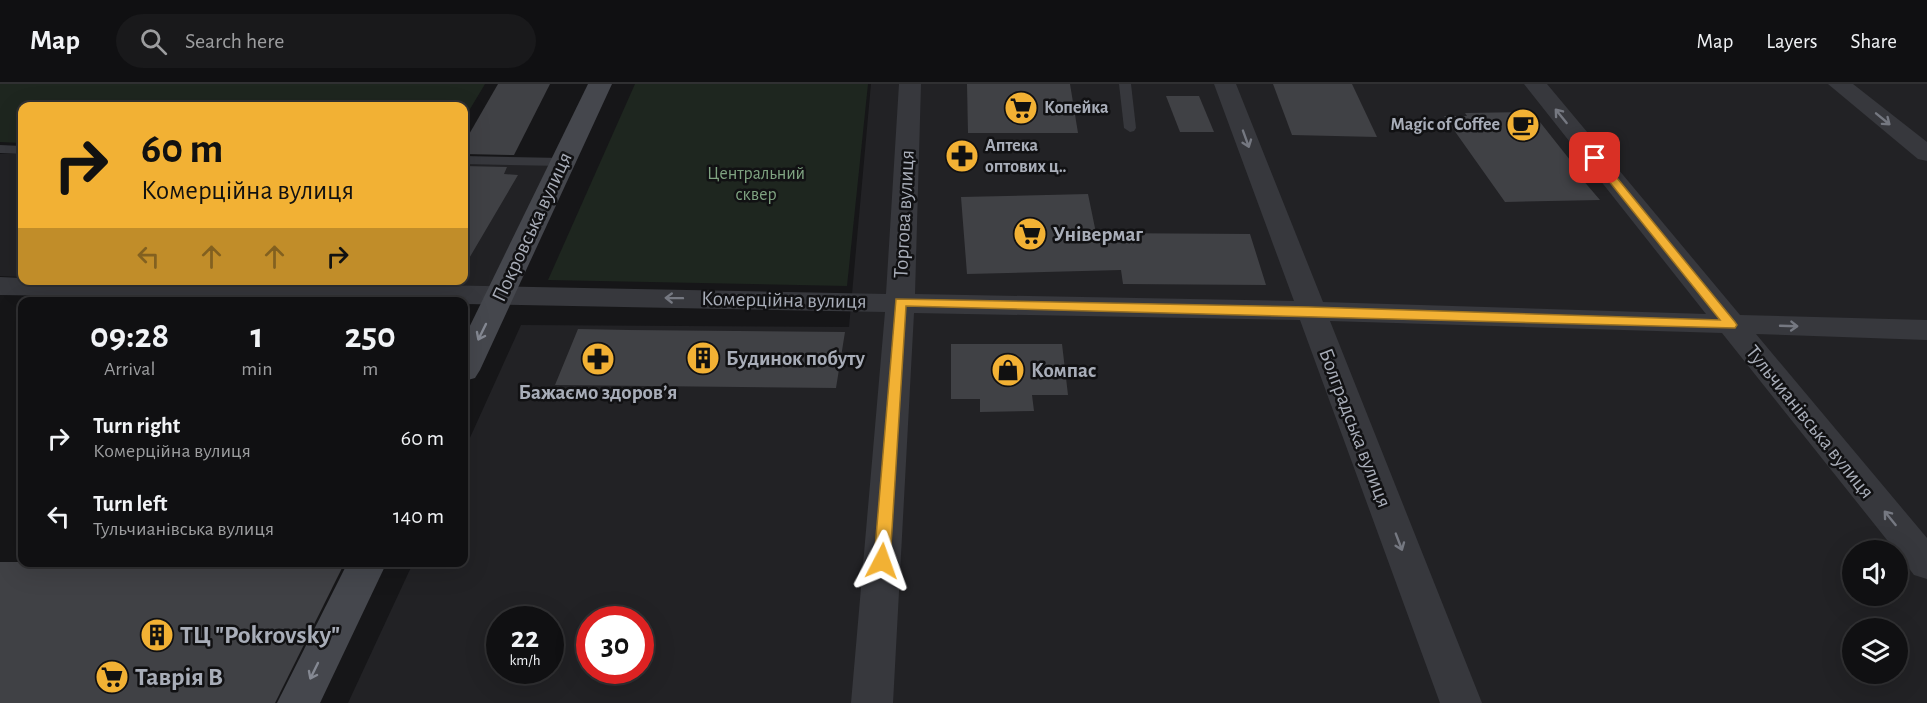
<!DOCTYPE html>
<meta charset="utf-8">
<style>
body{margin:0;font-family:"Alegreya Sans",sans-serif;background:#19191b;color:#f1f3f6;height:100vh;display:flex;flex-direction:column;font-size:22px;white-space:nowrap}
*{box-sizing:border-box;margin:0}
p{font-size:20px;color:#9c9d9f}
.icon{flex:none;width:33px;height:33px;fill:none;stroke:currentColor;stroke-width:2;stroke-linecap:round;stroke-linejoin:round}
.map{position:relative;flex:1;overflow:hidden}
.drawer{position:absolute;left:18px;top:213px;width:450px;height:270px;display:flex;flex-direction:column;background:#101012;border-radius:12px;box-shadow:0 6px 24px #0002,0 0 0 2px #303032}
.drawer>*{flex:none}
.hud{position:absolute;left:18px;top:18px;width:450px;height:183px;border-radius:12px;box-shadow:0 6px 24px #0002,0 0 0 2px #303032;background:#f2b134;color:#111;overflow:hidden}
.fabs{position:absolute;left:1842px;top:456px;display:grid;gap:12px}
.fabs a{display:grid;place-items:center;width:66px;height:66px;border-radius:50%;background:#101012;box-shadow:0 6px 24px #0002,0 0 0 2px #303032;font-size:30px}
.speed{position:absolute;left:486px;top:522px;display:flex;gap:12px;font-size:30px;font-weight:700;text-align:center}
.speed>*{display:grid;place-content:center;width:78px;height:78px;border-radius:50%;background:#101012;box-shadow:0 6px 24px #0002,0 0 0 2px #303032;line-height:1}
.speed small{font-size:15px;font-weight:400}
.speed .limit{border:9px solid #d22;background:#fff;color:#111}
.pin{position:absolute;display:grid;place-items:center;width:51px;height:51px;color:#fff;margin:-26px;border-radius:12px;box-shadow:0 3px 9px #0006}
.me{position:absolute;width:66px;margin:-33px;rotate:4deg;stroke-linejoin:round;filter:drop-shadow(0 0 4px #0008)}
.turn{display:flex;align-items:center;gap:21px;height:126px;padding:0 24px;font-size:27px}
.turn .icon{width:78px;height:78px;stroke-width:2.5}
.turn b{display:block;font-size:42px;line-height:51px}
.lanes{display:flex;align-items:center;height:57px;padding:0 24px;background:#0003;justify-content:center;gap:30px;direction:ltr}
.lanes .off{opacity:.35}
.eta{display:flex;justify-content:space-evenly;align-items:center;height:102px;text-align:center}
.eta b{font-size:36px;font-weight:700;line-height:42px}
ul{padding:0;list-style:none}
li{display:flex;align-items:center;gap:18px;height:78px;padding:0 24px}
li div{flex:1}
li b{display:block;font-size:22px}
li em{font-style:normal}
header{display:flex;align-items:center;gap:36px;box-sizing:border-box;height:84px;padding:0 30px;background:#101012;border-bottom:2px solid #303032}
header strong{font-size:28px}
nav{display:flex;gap:33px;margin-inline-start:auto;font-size:21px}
.search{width:420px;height:54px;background:#19191b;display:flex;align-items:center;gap:15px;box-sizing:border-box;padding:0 21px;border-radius:33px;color:#9c9d9f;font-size:22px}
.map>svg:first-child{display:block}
.built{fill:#222225;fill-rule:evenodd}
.green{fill:#1e261f}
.building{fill:#404145}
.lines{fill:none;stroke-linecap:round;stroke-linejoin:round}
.service{fill:#37383d;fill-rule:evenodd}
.minor{fill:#37383d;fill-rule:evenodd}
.secondary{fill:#45474d;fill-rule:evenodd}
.oneway{stroke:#757881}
.oneway2{stroke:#858993}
.route{fill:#f2b134;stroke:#9d7322;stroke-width:1.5}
.labels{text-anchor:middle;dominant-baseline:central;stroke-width:5;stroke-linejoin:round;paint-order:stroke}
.far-poi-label{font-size:18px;font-weight:bold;fill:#a8adb8;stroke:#111113;text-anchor:start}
.far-park-label{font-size:18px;fill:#7fa381;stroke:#111113}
.street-label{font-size:21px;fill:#a8adb8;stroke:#111113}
.poi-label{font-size:21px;font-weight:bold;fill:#a8adb8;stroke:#111113;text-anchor:start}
.near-poi-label{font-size:26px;font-weight:bold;fill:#a8adb8;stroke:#111113;text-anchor:start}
</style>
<header>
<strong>Map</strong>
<div class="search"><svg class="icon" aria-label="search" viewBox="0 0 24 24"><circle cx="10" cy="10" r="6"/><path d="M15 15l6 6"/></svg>Search here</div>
<nav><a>Map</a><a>Layers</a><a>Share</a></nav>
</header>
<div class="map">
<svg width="1927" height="619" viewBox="0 0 1927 619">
<rect width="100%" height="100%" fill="#161618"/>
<g class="built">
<path d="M871,0H1927V619H348L413,479L464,478V367L521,241L849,243ZM1852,466H1898V512H1852ZM500,536H550V586H500ZM590,536H640V586H590ZM1852,544H1898V590H1852Z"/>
<polygon points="0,70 22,70 22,193 0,192"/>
<polygon points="464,79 551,80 489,205 183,197 464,196"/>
</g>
<g class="green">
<polygon points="0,0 485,0 464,35 464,22 22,22 22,59 0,58"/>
<polygon points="635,0 868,0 847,202 548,196"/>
</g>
<g class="building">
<polygon points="498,0 550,0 514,71 464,70 464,59"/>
<polygon points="967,0 1070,0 1078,49 968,49"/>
<polygon points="1273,0 1352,0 1377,53 1292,51"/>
<polygon points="1166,12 1199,12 1214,48 1180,48"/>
<polygon points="1532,28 1574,81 1570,81 1600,116 1505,118 1444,32 1467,32 1465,29"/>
<polygon points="464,82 507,83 504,90 518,91 464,183"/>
<polygon points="1088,110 1096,149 1250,150 1266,201 1123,200 1121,186 967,190 961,113"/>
<polygon points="578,245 629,246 845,248 836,304 555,301"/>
<polygon points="951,260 1062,260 1068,311 1032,311 1034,327 980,328 980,315 951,315"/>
<polygon points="0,478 345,478 275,619 0,619"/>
</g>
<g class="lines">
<g class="service">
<polygon points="1119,0 1131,0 1136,44 1134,47 1130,48 1124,44"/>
<polygon points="0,61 22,62 22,70 0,69"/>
<polygon points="464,72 563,74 569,78 563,82 464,80"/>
</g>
<g class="minor">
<polygon points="899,0 921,0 915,210 1294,217 1214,0 1236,0 1323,218 1706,230 1524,0 1547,0 1740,231 1927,236 1927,256 1756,250 1927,454 1927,495 1914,491 1898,470 1898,466 1895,466 1722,249 1330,237 1482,619 1440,619 1300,236 914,229 893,619 851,619 885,228 464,220 464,218 0,211 0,193 22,194 22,196 174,196 886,210"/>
<polygon points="1828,0 1853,0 1927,58 1927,77 1918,75"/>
</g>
<g class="secondary">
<polygon points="588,0 612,0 480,286 475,294 464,297 464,254"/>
<polygon points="348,478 387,478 320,619 277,619"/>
</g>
</g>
<defs><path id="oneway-shaft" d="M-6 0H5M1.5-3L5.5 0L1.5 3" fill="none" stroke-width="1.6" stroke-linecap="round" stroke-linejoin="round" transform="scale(1.5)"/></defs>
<g class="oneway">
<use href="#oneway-shaft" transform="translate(1561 32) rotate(-129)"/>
<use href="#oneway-shaft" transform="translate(1883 35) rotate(39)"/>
<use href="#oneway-shaft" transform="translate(1246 55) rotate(70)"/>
<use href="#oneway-shaft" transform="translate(674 214) rotate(-179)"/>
<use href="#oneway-shaft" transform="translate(1789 242) rotate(2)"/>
<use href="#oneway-shaft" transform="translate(1890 434) rotate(-129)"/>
<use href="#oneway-shaft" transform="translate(1399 458) rotate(69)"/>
</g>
<g class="oneway2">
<use href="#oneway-shaft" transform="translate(482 248) rotate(116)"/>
<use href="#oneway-shaft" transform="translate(314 587) rotate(116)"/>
</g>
<polygon class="route" points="1595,71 1599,72 1735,238 1737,241 1735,244 906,222 890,477 887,482 882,484 876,482 874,477 896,215 1310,223 1720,236 1592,76 1592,72"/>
<defs>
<g id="supermarket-disc" transform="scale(1.725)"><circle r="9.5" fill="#f2b134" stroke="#111113"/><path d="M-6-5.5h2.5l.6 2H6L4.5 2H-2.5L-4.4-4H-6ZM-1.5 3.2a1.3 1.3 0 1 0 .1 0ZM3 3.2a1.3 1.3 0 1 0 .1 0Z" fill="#111"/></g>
<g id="cafe-disc" transform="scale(1.725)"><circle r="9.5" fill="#f2b134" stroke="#111113"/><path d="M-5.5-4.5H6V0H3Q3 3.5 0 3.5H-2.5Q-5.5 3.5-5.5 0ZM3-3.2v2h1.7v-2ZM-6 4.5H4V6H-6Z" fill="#111"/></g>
<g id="pharmacy-disc" transform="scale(1.725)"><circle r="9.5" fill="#f2b134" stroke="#111113"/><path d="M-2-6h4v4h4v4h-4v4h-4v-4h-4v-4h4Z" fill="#111"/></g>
<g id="building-disc" transform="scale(1.725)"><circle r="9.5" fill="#f2b134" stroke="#111113"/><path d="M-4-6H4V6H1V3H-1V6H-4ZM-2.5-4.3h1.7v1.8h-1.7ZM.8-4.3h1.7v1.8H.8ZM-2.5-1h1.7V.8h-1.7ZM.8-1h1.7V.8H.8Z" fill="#111"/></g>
<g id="shop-disc" transform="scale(1.725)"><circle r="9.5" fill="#f2b134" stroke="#111113"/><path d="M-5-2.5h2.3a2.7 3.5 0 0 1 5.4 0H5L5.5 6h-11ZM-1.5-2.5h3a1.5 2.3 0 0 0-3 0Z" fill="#111"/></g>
</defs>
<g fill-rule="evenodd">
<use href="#supermarket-disc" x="1021" y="24"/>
<use href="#cafe-disc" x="1523" y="41"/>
<use href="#pharmacy-disc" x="962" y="72"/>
<use href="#supermarket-disc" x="1030" y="150"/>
<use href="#building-disc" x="703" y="274"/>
<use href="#pharmacy-disc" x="598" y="275"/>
<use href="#shop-disc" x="1008" y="286"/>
<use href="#building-disc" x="157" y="551"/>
<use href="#supermarket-disc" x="112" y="593"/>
</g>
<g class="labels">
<g class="far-poi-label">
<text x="1044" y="24">Копейка</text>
<text x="1500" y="41" text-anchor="end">Magic of Coffee</text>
<text x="985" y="62">Аптека<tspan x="985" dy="21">оптових ц‥</tspan></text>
</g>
<g class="far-park-label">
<text x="756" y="90">Центральний<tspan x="756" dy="21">сквер</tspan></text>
</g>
<g class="street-label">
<text transform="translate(904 130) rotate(-87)">Торгова вулиця</text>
<text transform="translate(532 143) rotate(-65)">Покровська вулиця</text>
<text transform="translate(784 216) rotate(1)">Комерційна вулиця</text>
<text transform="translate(1810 338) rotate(51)">Тульчианівська вулиця</text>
<text transform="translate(1355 344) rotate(69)">Болградська вулиця</text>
</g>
<g class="poi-label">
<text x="1053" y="150">Універмаг</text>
<text x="726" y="274">Будинок побуту</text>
<text x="1031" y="286">Компас</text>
<text x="598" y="308" text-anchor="middle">Бажаємо здоровʼя</text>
</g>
<g class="near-poi-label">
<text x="180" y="551">ТЦ "Pokrovsky"</text>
<text x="135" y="593">Таврія В</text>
</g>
</g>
</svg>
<div class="fabs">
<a><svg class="icon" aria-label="sound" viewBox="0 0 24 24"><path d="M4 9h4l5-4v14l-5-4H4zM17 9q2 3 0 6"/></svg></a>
<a><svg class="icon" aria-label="layers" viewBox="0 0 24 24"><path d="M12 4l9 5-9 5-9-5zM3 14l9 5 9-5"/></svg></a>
</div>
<div class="speed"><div>22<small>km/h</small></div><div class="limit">30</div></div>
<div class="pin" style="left:1595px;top:74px;background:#d93025"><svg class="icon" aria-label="arrive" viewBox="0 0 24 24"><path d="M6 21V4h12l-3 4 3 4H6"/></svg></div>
<svg class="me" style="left:882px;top:477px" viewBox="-20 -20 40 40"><path d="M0-17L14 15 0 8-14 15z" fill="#f2b134" stroke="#fff" stroke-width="4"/></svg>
<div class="hud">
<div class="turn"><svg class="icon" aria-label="right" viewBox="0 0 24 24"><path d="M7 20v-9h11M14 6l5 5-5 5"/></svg><div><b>60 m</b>Комерційна вулиця</div></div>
<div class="lanes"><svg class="icon off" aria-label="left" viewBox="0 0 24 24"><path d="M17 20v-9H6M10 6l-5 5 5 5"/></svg><svg class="icon off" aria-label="ahead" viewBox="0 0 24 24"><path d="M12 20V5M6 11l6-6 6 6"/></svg><svg class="icon off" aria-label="ahead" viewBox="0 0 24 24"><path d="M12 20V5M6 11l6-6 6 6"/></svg><svg class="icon" aria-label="right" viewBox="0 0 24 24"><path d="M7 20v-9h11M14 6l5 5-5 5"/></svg></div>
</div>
<section class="drawer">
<div class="eta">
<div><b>09:28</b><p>Arrival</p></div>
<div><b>1</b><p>min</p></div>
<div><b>250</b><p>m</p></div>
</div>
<ul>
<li><svg class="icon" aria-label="right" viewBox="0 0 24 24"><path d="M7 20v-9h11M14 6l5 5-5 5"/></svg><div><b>Turn right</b><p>Комерційна вулиця</p></div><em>60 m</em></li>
<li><svg class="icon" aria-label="left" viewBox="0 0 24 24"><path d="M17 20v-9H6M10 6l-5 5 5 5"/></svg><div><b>Turn left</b><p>Тульчианівська вулиця</p></div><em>140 m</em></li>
</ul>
</section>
</div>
